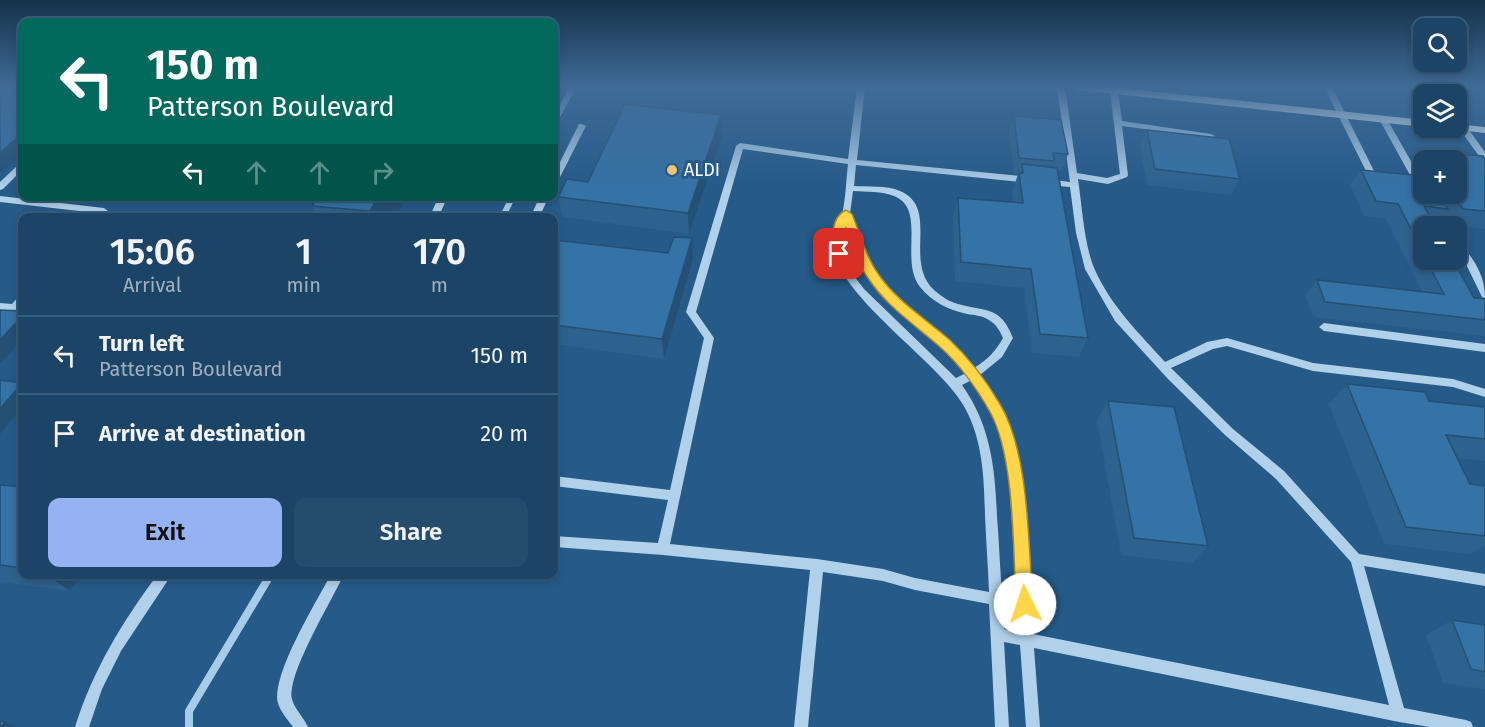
<!DOCTYPE html>
<meta charset="utf-8">
<style>
body{margin:0;font-family:"Fira Sans",sans-serif;background:#254b6d;color:#f1f3f6;height:100vh;display:flex;flex-direction:column;font-size:22px;white-space:nowrap}
*{box-sizing:border-box;margin:0}
p{font-size:20px;color:#a0b0c0}
.icon{flex:none;width:33px;height:33px;fill:none;stroke:currentColor;stroke-width:2;stroke-linecap:round;stroke-linejoin:round}
.map{position:relative;flex:1;overflow:hidden}
.side{position:absolute;left:18px;top:213px;width:540px;height:366px;display:flex;flex-direction:column;background:#1c4467;border-radius:12px;box-shadow:0 3px 9px #0003,0 0 0 2px #3a5c7b}
.side>*{flex:none}
.guide{position:absolute;left:18px;top:18px;width:540px;height:183px;border-radius:12px;box-shadow:0 3px 9px #0003,0 0 0 2px #3a5c7b;background:#00695c;color:#fff;overflow:hidden}
.buttons{position:absolute;left:1413px;top:18px;display:grid;gap:12px}
.buttons a{display:grid;place-items:center;width:54px;height:54px;border-radius:12px;background:#1c4467;box-shadow:0 3px 9px #0003,0 0 0 2px #3a5c7b;font-size:30px}
.pin{position:absolute;display:grid;place-items:center;width:51px;height:51px;color:#fff;margin:-26px;border-radius:12px;box-shadow:0 3px 9px #0006}
.me{position:absolute;width:66px;margin:-33px;rotate:356deg;stroke-linejoin:round;filter:drop-shadow(0 0 4px #0008)}
.turn{display:flex;align-items:center;gap:21px;height:126px;padding:0 30px;font-size:27px}
.turn .icon{width:78px;height:78px;stroke-width:2.5}
.turn b{display:block;font-size:42px;line-height:51px}
.lanes{display:flex;align-items:center;height:57px;padding:0 30px;background:#0003;justify-content:center;gap:30px;direction:ltr}
.lanes .off{opacity:.35}
.eta{display:flex;justify-content:space-evenly;align-items:center;height:102px;text-align:center}
.eta b{font-size:36px;font-weight:600;line-height:42px}
.cta{display:flex;gap:12px;margin-top:auto;padding:12px 30px}
.cta a{flex:1;height:69px;border-radius:12px;background:#95b2f1;color:#111;font-size:24px;font-weight:600;line-height:69px;text-align:center}
.cta a+a{background:#254b6d;color:#f1f3f6}
ul{padding:0;list-style:none}
li{display:flex;align-items:center;gap:18px;height:78px;padding:0 30px;border-top:2px solid #3a5c7b}
li div{flex:1}
li b{display:block;font-size:22px}
li em{font-style:normal}
.map>svg:first-child{display:block}
.lines{fill:none;stroke-linecap:round;stroke-linejoin:round}
.stream-far1{stroke:#a6ccea;stroke-width:6}
.stream{stroke:#a6ccea;stroke-width:8}
.minor{fill:#b1d0e9;fill-rule:evenodd}
.major{fill:#f4f9fe;fill-rule:evenodd}
.wall{fill:#2e628e}
.shaded-wall{fill:#255074}
.building{fill:#3572a5;stroke:#255074;stroke-width:1.5}
.route{fill:#ffd54a;stroke:#a68a30;stroke-width:1.5}
.poi-dot{fill:#f3c375;stroke:#255a89;stroke-width:2}
.labels{text-anchor:middle;dominant-baseline:central;stroke-width:6;stroke-linejoin:round;paint-order:stroke}
.poi-label{font-size:18px;fill:#fff;stroke:#255a89;text-anchor:start}
</style>
<div class="map">
<svg width="1485" height="727" viewBox="0 0 1485 727">
<rect width="100%" height="100%" fill="#255a89"/>
<g class="lines">
<g class="stream-far1">
<polyline points="554,122 573,87"/>
<polyline points="502,218 513,196"/>
</g>
<polyline class="stream" points="189,727 189,711 271,574"/>
<g class="minor">
<path d="M857,87H865L857,160L1030,177L1034,180L1030,183L856,165L854,186C868,187 886,185 900,191C940,208 903,261 934,290C942,297 951,303 962,305C975,309 991,308 1001,318C1007,324 1010,331 1013,338L1002,357L980,375C1019,427 1020,472 1025,533C1028,567 1030,601 1033,634L1389,705L1351,562L1276,479L1225,435L1168,379L1115,321L1085,269L1076,233L1070,187L1046,185L1042,182L1046,179L1070,182L1057,87H1065L1077,173L1107,178L1120,174L1110,91L1114,89L1118,91L1122,121L1211,134L1215,136L1211,138L1122,126L1128,175L1127,177L1108,184L1078,179C1082,205 1084,246 1095,270C1111,306 1139,333 1165,362L1207,342L1227,338L1313,363L1453,379L1485,389V397L1453,387L1313,371L1227,346L1213,349L1171,368L1233,429L1284,471L1359,554L1485,574V586L1364,566L1404,708L1466,720L1471,722L1473,727H1430L1399,722L1034,648L1040,727H1026L1020,645L1004,642L1009,727H995L989,604L915,590L883,581L823,572L808,727H794L810,570L663,555L554,547V536L658,543L668,500L554,486V476L670,490L704,338L686,312L736,146L740,143L848,159ZM743,149L848,164C846,180 846,198 842,214C840,221 833,227 832,235C825,290 939,359 965,408C983,441 984,478 985,515C986,540 988,566 989,592L915,578L883,569L817,559L670,544L714,338L696,312ZM853,191C866,192 882,191 894,196C927,209 899,260 920,287C932,302 949,310 967,314C975,315 983,316 989,320C996,324 1000,331 1003,338C996,351 987,360 974,368L948,340L901,301L876,275L866,254L850,214ZM846,225C853,243 858,263 870,280C896,316 937,339 966,373L956,378L864,289L851,272L844,254L842,234ZM972,380L995,418L1002,439L1008,466L1017,597L1002,594C1000,568 999,542 997,516C995,468 991,426 962,385ZM1002,607L1018,610L1019,632L1004,629Z"/>
<polygon points="1324,87 1332,87 1375,173 1384,174 1384,178 1369,177"/>
<polygon points="1380,117 1386,117 1387,119 1424,184 1424,194 1428,194 1427,195 1424,196 1420,193 1379,119"/>
<polygon points="579,124 582,124 586,126 558,181 554,184 554,174"/>
<polygon points="1460,126 1466,126 1485,152 1485,161 1482,160 1460,130"/>
<polygon points="22,163 22,170 3,189 0,190 0,182 19,164"/>
<polygon points="0,196 104,208 108,211 103,218 93,218 97,213 0,202"/>
<polygon points="439,196 448,196 438,218 429,218"/>
<polygon points="540,196 549,196 539,218 530,218"/>
<polygon points="1431,204 1434,205 1447,226 1439,226 1427,207"/>
<path d="M1456,241L1459,242C1474,259 1485,275 1485,298L1482,297L1464,260L1456,251Z"/>
<polygon points="19,296 22,296 22,305 18,311 0,311 0,303 12,304"/>
<polygon points="1324,323 1485,344 1485,352 1324,331 1319,327"/>
<path d="M158,574H172L121,651L102,689L89,727H75C93,670 122,622 158,574Z"/>
<path d="M331,574H344C332,601 287,673 292,699C294,708 304,718 308,727H293C288,720 280,711 278,703C271,675 317,601 331,574Z"/>
</g>
<g class="major">
<polygon points="1072,87 1110,87 1424,120 1424,127 1077,90"/>
<polygon points="1456,124 1485,127 1485,133 1452,129 1451,128 1456,128"/>
</g>
</g>
<g class="wall">
<polygon points="1014,116 1068,154 1062,170 1058,170 1088,338 1079,357 1032,353 1024,288 955,281 953,217 958,198 1014,203 1012,192 1018,174 1014,174 1009,132"/>
<polygon points="1147,130 1240,179 1231,195 1147,185 1140,147"/>
<polygon points="722,136 689,234 563,217 558,197 588,182"/>
<polygon points="1444,153 1485,159 1485,229 1449,225 1443,214 1435,224 1424,226 1424,260 1453,260 1474,298 1485,299 1485,336 1313,317 1305,295 1317,280 1422,292 1386,219 1364,216 1350,185 1361,170 1424,194 1456,194 1456,160 1438,160"/>
<polygon points="318,196 407,196 395,218 317,218 312,206"/>
<polygon points="554,240 693,259 664,359 554,344"/>
<polygon points="1347,384 1429,401 1485,407 1485,461 1457,458 1470,484 1485,486 1485,545 1471,554 1384,544 1329,404"/>
<polygon points="1108,401 1208,546 1192,563 1121,555 1097,420"/>
<polygon points="0,485 22,487 22,574 81,574 70,591 0,582"/>
<polygon points="1452,620 1485,625 1485,689 1443,683 1426,635"/>
</g>
<g class="shaded-wall">
<polygon points="721,115 722,136 689,234 688,213"/>
<polygon points="22,133 22,153 0,174 0,153"/>
<polygon points="379,196 407,196 395,218 373,218 370,211"/>
<polygon points="692,238 693,259 664,359 662,339"/>
<polygon points="22,316 22,339 0,364 0,340"/>
<polygon points="22,383 22,407 0,434 0,409"/>
<polygon points="45,574 81,574 70,591"/>
<polygon points="5,722 17,727 1,727"/>
</g>
<g class="building">
<polygon points="0,87 22,87 22,133 0,153"/>
<polygon points="625,104 721,115 688,213 558,197 567,179 588,182"/>
<polygon points="1014,116 1061,120 1068,154 1053,153 1054,161 1019,158"/>
<polygon points="1147,130 1229,139 1240,179 1155,169"/>
<polygon points="1444,153 1483,156 1485,159 1485,211 1463,209 1453,194 1456,194 1456,178 1460,179 1456,173 1456,160 1449,160"/>
<polygon points="1022,164 1057,168 1088,338 1040,334 1031,269 961,262 958,198 1023,203 1019,173 1023,173"/>
<polygon points="1361,170 1424,176 1424,194 1439,194 1448,209 1424,206 1435,226 1424,226 1424,254 1398,204 1376,201"/>
<polygon points="318,196 379,196 370,211 312,206"/>
<polygon points="674,237 692,238 662,339 554,325 554,310 558,299 554,298 554,240 668,253"/>
<polygon points="1426,260 1453,260 1474,298 1485,299 1485,320 1325,302 1317,280 1444,294"/>
<polygon points="0,310 22,311 22,316 0,340"/>
<polygon points="0,380 22,383 0,409"/>
<polygon points="1347,384 1425,392 1429,401 1485,407 1485,439 1446,435 1470,484 1485,486 1485,536 1406,527"/>
<polygon points="1108,401 1174,407 1208,546 1134,538"/>
<polygon points="0,485 22,487 22,568 0,565"/>
<polygon points="1452,620 1485,625 1485,672 1471,669"/>
<polygon points="0,721 5,722 1,727 0,727"/>
</g>
<linearGradient id="sky" x2="0" y2="1"><stop stop-color="#14324b"/><stop offset="0.46" stop-color="#406b97"/><stop offset="1" stop-color="#406b97" stop-opacity="0"/></linearGradient>
<rect width="1485" height="189" fill="url(#sky)"/>
<path class="route" d="M846,210L852,214C860,233 865,255 877,272C895,300 925,318 950,340C969,358 987,382 1000,404C1030,454 1028,546 1033,604L1031,610L1025,613L1019,610L1016,604C1013,551 1015,457 990,412C977,389 959,364 940,347C915,325 886,306 868,278C857,263 852,245 846,228L843,234L845,254L839,258L835,257C830,243 831,216 846,210Z"/>
<circle class="poi-dot" cx="672" cy="170" r="6"/>
<g class="labels">
<g class="poi-label">
<text x="684" y="170">ALDI</text>
</g>
</g>
</svg>
<div class="buttons">
<a><svg class="icon" aria-label="search" viewBox="0 0 24 24"><circle cx="10" cy="10" r="6"/><path d="M15 15l6 6"/></svg></a>
<a><svg class="icon" aria-label="layers" viewBox="0 0 24 24"><path d="M12 4l9 5-9 5-9-5zM3 14l9 5 9-5"/></svg></a>
<a>+</a>
<a>−</a>
</div>
<div class="pin" style="left:839px;top:254px;background:#d93025"><svg class="icon" aria-label="arrive" viewBox="0 0 24 24"><path d="M6 21V4h12l-3 4 3 4H6"/></svg></div>
<svg class="me" style="left:1025px;top:604px" viewBox="-20 -20 40 40"><circle r="19" fill="#fff"/><path d="M0-13L10 11 0 6-10 11z" fill="#ffd54a"/></svg>
<div class="guide">
<div class="turn"><svg class="icon" aria-label="left" viewBox="0 0 24 24"><path d="M17 20v-9H6M10 6l-5 5 5 5"/></svg><div><b>150 m</b>Patterson Boulevard</div></div>
<div class="lanes"><svg class="icon" aria-label="left" viewBox="0 0 24 24"><path d="M17 20v-9H6M10 6l-5 5 5 5"/></svg><svg class="icon off" aria-label="ahead" viewBox="0 0 24 24"><path d="M12 20V5M6 11l6-6 6 6"/></svg><svg class="icon off" aria-label="ahead" viewBox="0 0 24 24"><path d="M12 20V5M6 11l6-6 6 6"/></svg><svg class="icon off" aria-label="right" viewBox="0 0 24 24"><path d="M7 20v-9h11M14 6l5 5-5 5"/></svg></div>
</div>
<section class="side">
<div class="eta">
<div><b>15:06</b><p>Arrival</p></div>
<div><b>1</b><p>min</p></div>
<div><b>170</b><p>m</p></div>
</div>
<ul>
<li><svg class="icon" aria-label="left" viewBox="0 0 24 24"><path d="M17 20v-9H6M10 6l-5 5 5 5"/></svg><div><b>Turn left</b><p>Patterson Boulevard</p></div><em>150 m</em></li>
<li><svg class="icon" aria-label="arrive" viewBox="0 0 24 24"><path d="M6 21V4h12l-3 4 3 4H6"/></svg><div><b>Arrive at destination</b></div><em>20 m</em></li>
</ul>
<div class="cta"><a>Exit</a><a>Share</a></div>
</section>
</div>
